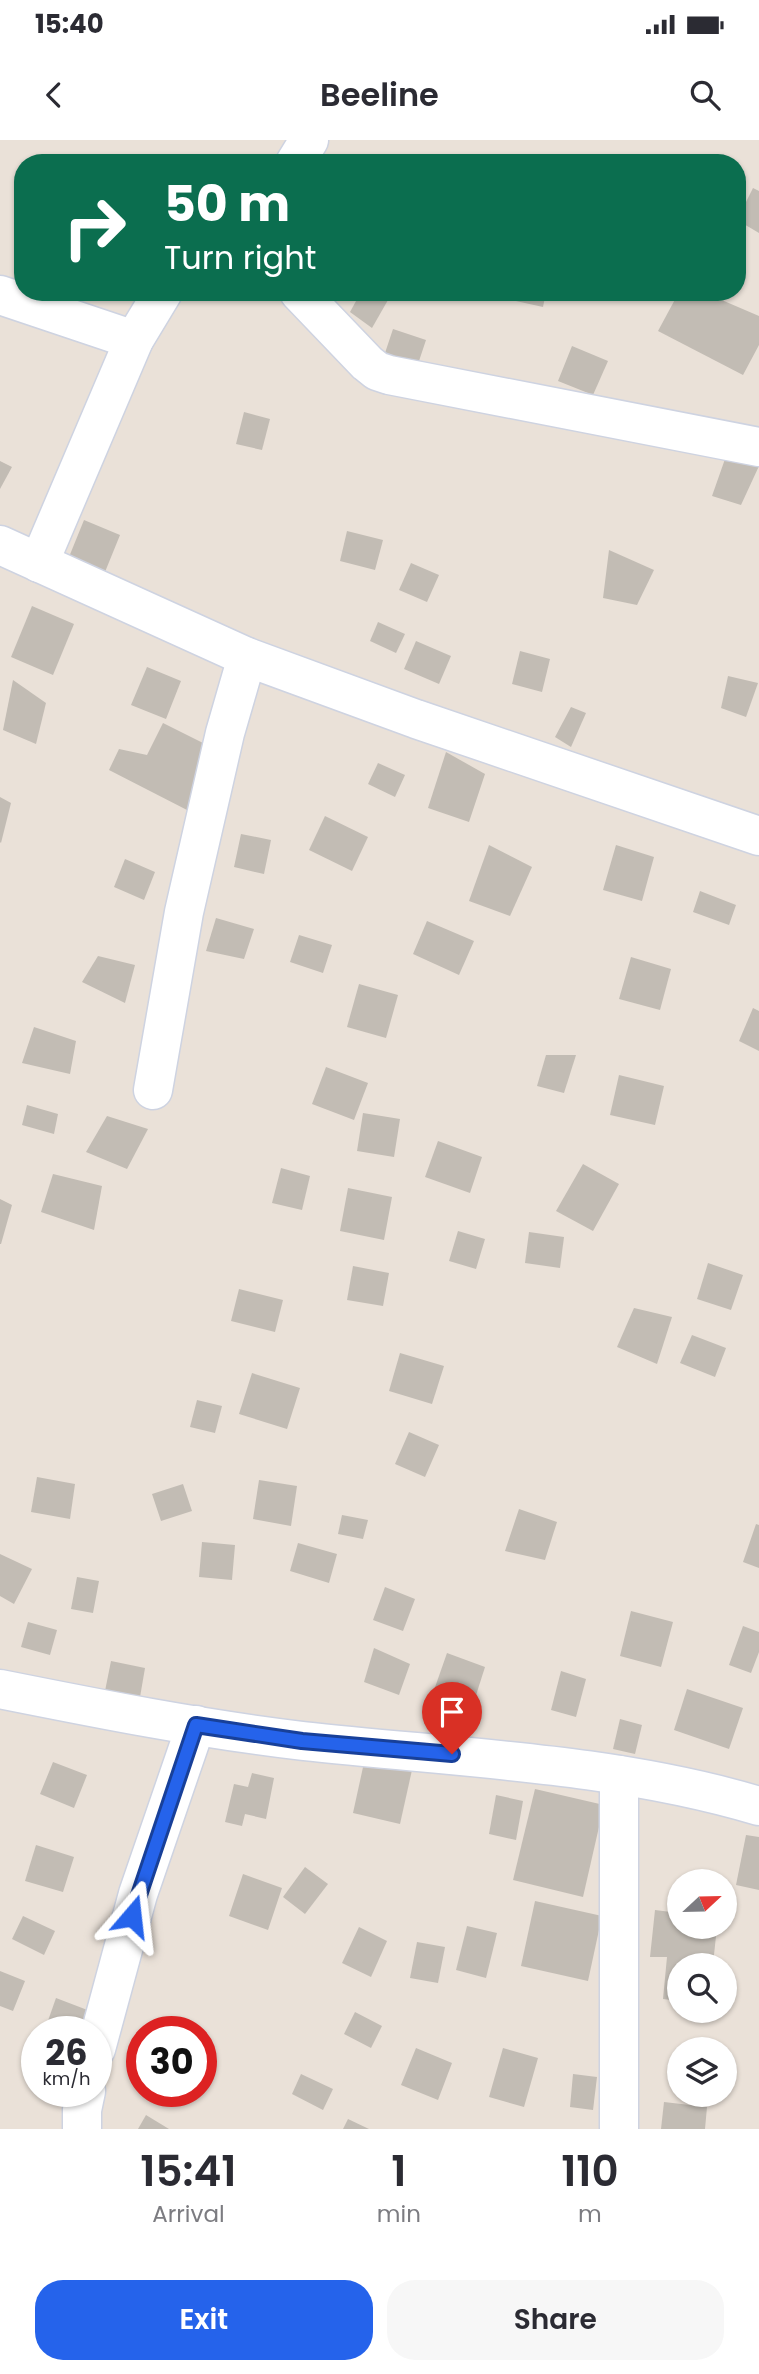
<!DOCTYPE html>
<style>
body{margin:0;font-family:Poppins,sans-serif;background:#f7f7f7;color:#2b2b33;height:100vh;display:flex;flex-direction:column;font-size:26px;white-space:nowrap}
*{box-sizing:border-box;margin:0}
p{font-size:23px;color:#7c7c81}
.icon{flex:none;width:38px;height:38px;fill:none;stroke:currentColor;stroke-width:2;stroke-linecap:round;stroke-linejoin:round}
.map{position:relative;height:1989px;overflow:hidden}
.side{display:flex;flex-direction:column;background:#fff;flex:1}
.side>*{flex:none}
.banner{position:absolute;left:14px;top:14px;width:732px;height:147px;border-radius:28px;box-shadow:0 2px 5px #0004;background:#0b6e4f;color:#fff;overflow:hidden}
.needle{width:46px;rotate:68deg}
.fabs{position:absolute;left:667px;top:1729px;display:grid;gap:14px}
.fabs a{display:grid;place-items:center;width:70px;height:70px;border-radius:50%;background:#fff;box-shadow:0 2px 5px #0004;font-size:35px}
.speed{position:absolute;left:21px;top:1876px;display:flex;gap:14px;font-size:35px;font-weight:700;text-align:center}
.speed>*{display:grid;place-content:center;width:91px;height:91px;border-radius:50%;background:#fff;box-shadow:0 2px 5px #0004;line-height:1}
.speed small{font-size:18px;font-weight:400}
.speed .limit{border:10px solid #d22;background:#fff;color:#111}
.pin{position:absolute;display:grid;place-items:center;width:60px;height:60px;color:#fff;margin:-72px -30px;border-radius:50% 50% 50% 0;rotate:-45deg;box-shadow:0 0 7px #0007}
.pin .icon{rotate:45deg}
.me{position:absolute;width:77px;margin:-38px;rotate:17deg;stroke-linejoin:round;filter:drop-shadow(0 0 5px #0008)}
.turn{display:flex;align-items:center;gap:24px;height:147px;padding:0 35px;font-size:32px}
.turn .icon{width:91px;height:91px;stroke-width:2.5}
.turn b{display:block;font-size:49px;line-height:60px}
.eta{display:flex;justify-content:space-evenly;align-items:center;height:119px;text-align:center}
.eta b{font-size:42px;font-weight:600;line-height:49px}
.primary-button{display:flex;gap:14px;margin-top:auto;padding:14px 35px}
.primary-button a{flex:1;height:80px;border-radius:28px;background:#2563eb;color:#fff;font-size:28px;font-weight:600;line-height:80px;text-align:center}
.primary-button a+a{background:#f7f7f7;color:#2b2b33}
.status{display:flex;justify-content:space-between;align-items:center;height:49px;padding:0 35px;background:#fff;direction:ltr}
.status svg{height:19px;fill:currentColor}
header{display:flex;justify-content:space-between;align-items:center;height:91px;padding:0 35px;background:#fff;font-size:32px;font-weight:600}
.map>svg:first-child{display:block}
.building{fill:#c2bcb4}
.lines{fill:none;stroke-linecap:round;stroke-linejoin:round}
.minor-casing{stroke:#ced3e1;stroke-width:41}
.minor{stroke:#fff;stroke-width:38}
.route-casing{stroke:#184099;stroke-width:18}
.route{stroke:#2563eb;stroke-width:12}
</style>
<div class="status"><b>15:40</b><svg viewBox="0 0 49 12"><path d="M0 12V9h3v3zM5 12V6h3v6zM10 12V3h3v9zM15 12V0h3v12zM26 1h20v11H26zM47 4h2v5h-2z"/></svg></div>
<header><svg class="icon" aria-label="back" viewBox="0 0 24 24"><path d="M15 5l-7 7 7 7"/></svg>Beeline<svg class="icon" aria-label="search" viewBox="0 0 24 24"><circle cx="10" cy="10" r="6"/><path d="M15 15l6 6"/></svg></header>
<div class="map">
<svg width="759" height="1989" viewBox="0 0 759 1989">
<rect width="100%" height="100%" fill="#eae1d8"/>
<g class="building">
<polygon points="753,48 759,51 759,93 737,80"/>
<polygon points="361,152 377,152 388,160 372,188 350,172"/>
<polygon points="494,152 546,152 543,167 494,156"/>
<polygon points="679,152 703,152 759,176 759,205 743,235 658,191"/>
<polygon points="393,189 426,200 417,227 384,216"/>
<polygon points="572,206 608,221 593,255 558,241"/>
<polygon points="244,272 270,279 262,310 236,304"/>
<polygon points="725,319 759,326 741,365 712,356"/>
<polygon points="0,321 12,327 0,349"/>
<polygon points="84,380 120,395 105,432 69,417"/>
<polygon points="347,391 383,400 375,430 340,421"/>
<polygon points="609,410 654,430 637,465 603,458"/>
<polygon points="411,423 439,435 427,462 399,450"/>
<polygon points="32,466 74,484 53,535 11,517"/>
<polygon points="378,482 405,494 396,513 370,501"/>
<polygon points="416,501 451,516 439,544 404,529"/>
<polygon points="520,511 550,519 542,552 512,544"/>
<polygon points="147,527 181,541 166,579 131,565"/>
<polygon points="728,536 758,543 746,577 721,568"/>
<polygon points="13,540 46,563 36,604 3,590"/>
<polygon points="571,567 586,573 571,607 555,597"/>
<polygon points="163,583 217,610 187,670 109,630 119,609 147,615"/>
<polygon points="446,612 485,634 469,682 428,668"/>
<polygon points="378,623 405,635 395,657 368,644"/>
<polygon points="0,657 11,663 1,703 0,702"/>
<polygon points="325,676 368,697 352,731 309,710"/>
<polygon points="241,694 271,700 264,734 234,727"/>
<polygon points="489,705 532,727 510,776 469,761"/>
<polygon points="616,705 654,717 642,761 603,750"/>
<polygon points="125,719 155,732 144,760 114,747"/>
<polygon points="700,751 736,765 729,785 693,772"/>
<polygon points="216,778 254,789 244,819 206,811"/>
<polygon points="427,781 474,801 459,835 413,814"/>
<polygon points="299,795 332,805 323,833 290,822"/>
<polygon points="98,816 135,825 125,863 82,842"/>
<polygon points="631,817 671,829 660,870 619,859"/>
<polygon points="359,844 398,855 386,898 347,887"/>
<polygon points="753,868 759,871 759,911 739,901"/>
<polygon points="34,887 76,901 70,934 22,923"/>
<polygon points="546,915 576,915 564,953 537,946"/>
<polygon points="326,927 368,943 354,980 312,964"/>
<polygon points="619,935 664,946 655,985 610,975"/>
<polygon points="27,965 58,974 54,994 22,985"/>
<polygon points="363,973 400,979 394,1017 357,1011"/>
<polygon points="107,976 148,989 127,1029 86,1012"/>
<polygon points="438,1001 482,1017 470,1053 425,1037"/>
<polygon points="583,1024 619,1044 593,1091 556,1071"/>
<polygon points="281,1028 310,1036 302,1070 272,1063"/>
<polygon points="53,1034 102,1046 94,1090 41,1072"/>
<polygon points="348,1048 392,1057 384,1100 340,1091"/>
<polygon points="0,1059 12,1065 1,1104 0,1104"/>
<polygon points="458,1091 485,1099 476,1129 449,1121"/>
<polygon points="529,1092 564,1097 560,1128 525,1123"/>
<polygon points="708,1123 743,1135 731,1170 697,1159"/>
<polygon points="353,1126 389,1133 383,1166 347,1160"/>
<polygon points="239,1149 283,1160 275,1192 231,1181"/>
<polygon points="634,1168 672,1177 657,1224 617,1207"/>
<polygon points="692,1195 726,1208 715,1237 680,1223"/>
<polygon points="400,1213 444,1226 432,1264 389,1251"/>
<polygon points="252,1233 300,1248 287,1289 239,1274"/>
<polygon points="197,1260 222,1266 215,1293 190,1287"/>
<polygon points="409,1292 439,1305 425,1337 395,1324"/>
<polygon points="37,1337 75,1344 70,1379 31,1372"/>
<polygon points="259,1340 297,1346 291,1386 253,1379"/>
<polygon points="183,1344 192,1371 161,1381 152,1354"/>
<polygon points="519,1369 557,1382 545,1420 505,1411"/>
<polygon points="342,1375 368,1380 363,1399 338,1394"/>
<polygon points="756,1384 759,1385 759,1428 743,1422"/>
<polygon points="202,1402 235,1405 232,1440 199,1437"/>
<polygon points="298,1403 337,1414 329,1443 290,1431"/>
<polygon points="0,1414 32,1429 14,1464 0,1456"/>
<polygon points="77,1437 99,1441 93,1473 71,1469"/>
<polygon points="385,1447 415,1459 403,1491 373,1480"/>
<polygon points="631,1471 673,1482 661,1527 620,1516"/>
<polygon points="28,1482 57,1490 50,1515 21,1507"/>
<polygon points="743,1486 759,1492 759,1512 751,1533 729,1525"/>
<polygon points="374,1508 410,1524 399,1555 364,1542"/>
<polygon points="447,1513 485,1527 471,1571 433,1553"/>
<polygon points="111,1521 145,1528 139,1563 104,1556"/>
<polygon points="561,1531 586,1539 576,1577 551,1570"/>
<polygon points="687,1549 743,1568 729,1609 674,1590"/>
<polygon points="620,1579 642,1585 635,1614 613,1609"/>
<polygon points="365,1618 412,1630 400,1684 353,1673"/>
<polygon points="53,1622 87,1635 74,1668 40,1654"/>
<polygon points="252,1633 274,1638 266,1679 245,1674 242,1686 225,1682 234,1644 248,1647"/>
<polygon points="535,1649 604,1665 583,1757 513,1740"/>
<polygon points="496,1655 523,1661 516,1700 489,1694"/>
<polygon points="746,1695 759,1697 759,1750 736,1745"/>
<polygon points="36,1705 74,1717 63,1752 25,1741"/>
<polygon points="305,1727 328,1744 305,1774 283,1757"/>
<polygon points="243,1734 282,1748 268,1790 229,1776"/>
<polygon points="535,1761 602,1776 588,1841 521,1826"/>
<polygon points="655,1770 679,1773 679,1787 717,1787 713,1824 705,1821 704,1825 679,1825 679,1861 663,1859 667,1817 650,1817"/>
<polygon points="23,1776 55,1791 44,1815 12,1799"/>
<polygon points="467,1786 497,1793 486,1838 456,1830"/>
<polygon points="359,1787 387,1801 371,1837 342,1823"/>
<polygon points="417,1802 445,1807 438,1843 410,1838"/>
<polygon points="0,1831 25,1841 13,1871 0,1866"/>
<polygon points="56,1858 90,1871 83,1892 44,1892"/>
<polygon points="355,1872 382,1886 371,1908 344,1894"/>
<polygon points="416,1908 452,1923 438,1960 401,1945"/>
<polygon points="503,1908 538,1918 524,1967 489,1957"/>
<polygon points="301,1934 333,1949 323,1970 292,1954"/>
<polygon points="573,1934 597,1937 593,1970 570,1967"/>
<polygon points="664,1962 707,1967 705,1989 661,1989"/>
<polygon points="146,1975 169,1989 138,1989"/>
<polygon points="348,1979 369,1989 343,1989"/>
</g>
<g class="lines">
<g class="minor-casing">
<g id="minor">
<polyline points="295,23 309,0"/>
<polyline points="299,152 367,223 377,231 389,235 759,307"/>
<polyline points="0,155 134,200"/>
<polyline points="0,405 247,517 416,579 759,696"/>
<polyline points="39,423 134,200 163,152"/>
<polyline points="153,950 184,772 225,593 247,517"/>
<path d="M0,1549C100,1569 201,1589 303,1601C456,1618 611,1622 759,1666"/>
<polyline points="619,1635 619,1989"/>
<polyline points="96,1909 138,1754 196,1585"/>
<polyline points="82,1989 82,1970 86,1951"/>
</g>
</g>
<use href="#minor" class="minor"/>
</g>
<g class="lines">
<g class="route-casing">
<polyline id="route" points="132,1776 196,1585 302,1601 452,1614"/>
</g>
<use href="#route" class="route"/>
</g>
</svg>
<div class="fabs">
<a><svg class="needle" viewBox="-14 -14 28 28"><path d="M0-13l5 13h-10z" fill="#e53935"/><path d="M0 13l5-13h-10z" fill="#7c7c81"/></svg></a>
<a><svg class="icon" aria-label="search" viewBox="0 0 24 24"><circle cx="10" cy="10" r="6"/><path d="M15 15l6 6"/></svg></a>
<a><svg class="icon" aria-label="layers" viewBox="0 0 24 24"><path d="M12 4l9 5-9 5-9-5zM3 14l9 5 9-5"/></svg></a>
</div>
<div class="speed"><div>26<small>km/h</small></div><div class="limit">30</div></div>
<div class="pin" style="left:452px;top:1614px;background:#d93025"><svg class="icon" aria-label="arrive" viewBox="0 0 24 24"><path d="M6 21V4h12l-3 4 3 4H6"/></svg></div>
<svg class="me" style="left:132px;top:1776px" viewBox="-20 -20 40 40"><path d="M0-17L14 15 0 8-14 15z" fill="#2563eb" stroke="#fff" stroke-width="4"/></svg>
<div class="banner">
<div class="turn"><svg class="icon" aria-label="right" viewBox="0 0 24 24"><path d="M7 20v-9h11M14 6l5 5-5 5"/></svg><div><b>50 m</b>Turn right</div></div>
</div>
</div>
<section class="side">
<div class="eta">
<div><b>15:41</b><p>Arrival</p></div>
<div><b>1</b><p>min</p></div>
<div><b>110</b><p>m</p></div>
</div>
<div class="primary-button"><a>Exit</a><a>Share</a></div>
</section>
